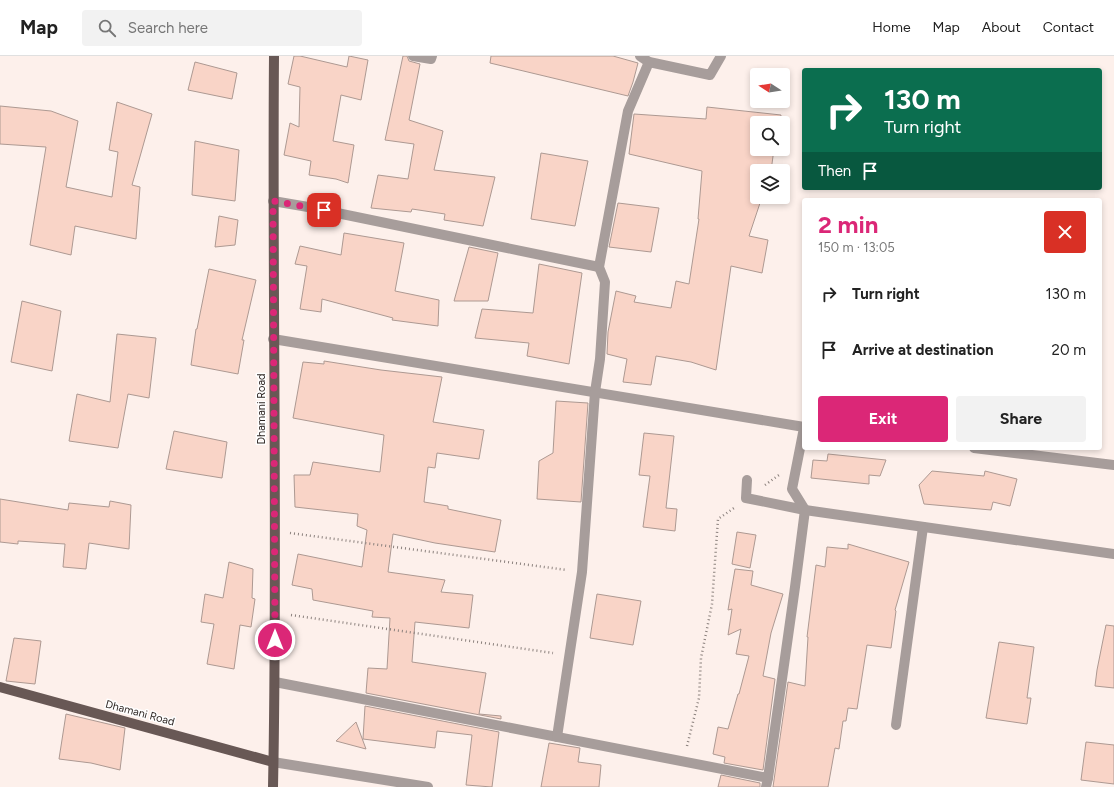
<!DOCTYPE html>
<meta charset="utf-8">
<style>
body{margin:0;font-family:Figtree,sans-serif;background:#f2f2f2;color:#222;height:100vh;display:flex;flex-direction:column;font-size:15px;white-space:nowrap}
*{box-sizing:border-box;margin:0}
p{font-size:13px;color:#767676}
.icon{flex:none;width:22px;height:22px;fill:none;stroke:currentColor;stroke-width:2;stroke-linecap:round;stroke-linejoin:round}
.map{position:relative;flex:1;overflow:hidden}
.details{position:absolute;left:802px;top:142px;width:300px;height:252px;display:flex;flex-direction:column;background:#fff;border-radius:4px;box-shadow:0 2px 6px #0003}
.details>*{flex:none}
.banner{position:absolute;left:802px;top:12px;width:300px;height:122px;border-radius:4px;box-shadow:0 2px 6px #0003;background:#0b6e4f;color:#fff;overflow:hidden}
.needle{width:26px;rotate:282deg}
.fabs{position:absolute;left:750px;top:12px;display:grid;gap:8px}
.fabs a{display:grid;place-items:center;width:40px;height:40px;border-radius:4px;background:#fff;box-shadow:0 2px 6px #0003;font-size:20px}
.pin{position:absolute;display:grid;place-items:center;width:34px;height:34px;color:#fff;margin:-17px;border-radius:8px;box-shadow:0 2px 6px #0006}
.me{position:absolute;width:44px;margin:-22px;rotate:0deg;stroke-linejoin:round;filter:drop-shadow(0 0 3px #0008)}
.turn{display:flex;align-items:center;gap:14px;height:84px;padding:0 16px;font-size:18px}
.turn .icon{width:52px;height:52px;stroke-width:2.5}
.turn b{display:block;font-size:28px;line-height:34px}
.then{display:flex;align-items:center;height:38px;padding:0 16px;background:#0003;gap:8px;font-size:15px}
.round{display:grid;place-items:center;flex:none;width:42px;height:42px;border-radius:4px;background:#f2f2f2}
.head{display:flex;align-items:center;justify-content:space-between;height:68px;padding:0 16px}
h1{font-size:24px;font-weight:700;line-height:30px;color:#db2777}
.primary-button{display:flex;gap:8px;margin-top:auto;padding:8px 16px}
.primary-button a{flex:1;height:46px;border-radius:4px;background:#db2777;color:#fff;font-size:16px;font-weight:700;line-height:46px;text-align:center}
.primary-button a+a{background:#f2f2f2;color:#222}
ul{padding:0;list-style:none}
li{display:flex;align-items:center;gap:12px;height:56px;padding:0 16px}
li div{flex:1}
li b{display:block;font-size:15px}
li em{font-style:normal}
header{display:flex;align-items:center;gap:24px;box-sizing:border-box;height:56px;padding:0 20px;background:#fff;border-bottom:1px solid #e0e0e0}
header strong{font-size:19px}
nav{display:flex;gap:22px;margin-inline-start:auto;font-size:14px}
.search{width:280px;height:36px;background:#f2f2f2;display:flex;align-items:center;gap:10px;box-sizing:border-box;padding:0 14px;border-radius:4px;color:#767676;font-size:15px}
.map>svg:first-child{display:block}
.building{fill:#f9d4c7;stroke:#ad9992}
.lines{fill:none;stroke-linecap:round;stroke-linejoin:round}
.path{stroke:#8c827e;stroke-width:2.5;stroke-dasharray:1 3;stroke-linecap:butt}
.minor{stroke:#a79d9b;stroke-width:10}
.major{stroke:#685855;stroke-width:10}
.route{stroke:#db2777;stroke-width:7;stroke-dasharray:0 12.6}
.labels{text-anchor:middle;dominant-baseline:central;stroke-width:3;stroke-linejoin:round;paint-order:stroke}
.street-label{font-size:11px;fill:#302825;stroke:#fff}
</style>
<header>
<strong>Map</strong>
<div class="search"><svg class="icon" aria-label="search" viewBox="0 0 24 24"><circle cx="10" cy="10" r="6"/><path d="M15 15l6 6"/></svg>Search here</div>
<nav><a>Home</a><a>Map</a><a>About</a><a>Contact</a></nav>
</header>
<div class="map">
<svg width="1114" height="731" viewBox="0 0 1114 731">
<rect width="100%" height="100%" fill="#fdf0eb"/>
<g class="building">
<polygon points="294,0 300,0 347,11 349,0 368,4 361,44 341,39 333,85 354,89 348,127 336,123 309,119 311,105 284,99 290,67 299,71 300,31 288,28"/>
<polygon points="403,0 407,0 409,5 420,8 409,64 443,75 434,114 495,121 483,170 444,164 445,158 412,153 411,156 371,152 378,119 408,123 414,88 385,84"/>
<polygon points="491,0 613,0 638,7 633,26 628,40 490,7"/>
<polygon points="195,6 237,17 232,43 188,34"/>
<polygon points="117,46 152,58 132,129 140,131 136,183 75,170 71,199 30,189 46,91 0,88 0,50 51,55 78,65 66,131 112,141 118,96 109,94"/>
<polygon points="707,51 781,59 780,67 757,67 757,93 774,93 771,115 757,115 757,141 762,141 749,180 768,184 762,217 731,210 716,314 691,306 656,300 651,329 623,326 627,303 607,298 608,276 616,235 636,240 634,246 671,252 676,225 689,228 699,163 698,163 702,115 629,98 634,58 706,63"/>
<polygon points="195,85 239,94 235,145 192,139"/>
<polygon points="541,97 588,105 575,170 531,163"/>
<polygon points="618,147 659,152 651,196 609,191"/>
<polygon points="219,160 238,164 235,189 215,191"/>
<polygon points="344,177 404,187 395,235 439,244 438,270 392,264 393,262 322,243 321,256 300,253 307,210 295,208 300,190 341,199"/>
<polygon points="469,191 498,197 488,245 454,245"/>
<polygon points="539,208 582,217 569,308 527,300 529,287 475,282 482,253 533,257"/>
<polygon points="209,213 256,224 242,284 244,284 238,318 191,309 196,273 197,273"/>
<polygon points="22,245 61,255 52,315 11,306"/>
<polygon points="117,278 156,282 149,342 128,338 118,392 69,385 77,338 110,346"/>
<polygon points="324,305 381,314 442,321 433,366 484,374 479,403 437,397 435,412 428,411 424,446 448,450 448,453 501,464 495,496 435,487 393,478 388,516 445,524 441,536 473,539 469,572 415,566 412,606 486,617 479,658 501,660 501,663 366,637 368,612 387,613 390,562 372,561 373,555 313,544 312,533 292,529 298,498 362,511 367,474 357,470 358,458 295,451 294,419 310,419 313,406 380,416 384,379 293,362 303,306 324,308"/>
<polygon points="556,345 588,347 581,446 537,443 539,405 553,397"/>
<polygon points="174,375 227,386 222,422 166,413"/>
<polygon points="644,377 674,380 666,452 677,453 675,475 643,471 650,420 639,419"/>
<polygon points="828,398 886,404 880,420 869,419 869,428 811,422 813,404 827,405"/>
<polygon points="932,415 984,420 985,415 1017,423 1010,450 993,446 991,454 924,448 919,429"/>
<polygon points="0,443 68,454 69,447 109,451 110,445 131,449 129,493 89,487 86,513 63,511 65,488 18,485 18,488 0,486"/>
<polygon points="737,476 756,479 750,512 732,508"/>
<polygon points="848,488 909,506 895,554 896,555 891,592 867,589 857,653 848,652 846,665 843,665 839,693 835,692 828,731 773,731 788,626 805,630 808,581 807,581 816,509 825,511 827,491 848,493"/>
<polygon points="229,506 253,513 252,542 255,543 251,571 240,569 234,613 207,608 214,568 201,566 205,538 223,542"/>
<polygon points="735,513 753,515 751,529 783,538 771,577 763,620 775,623 763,714 724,707 725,701 713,698 718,671 728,673 738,638 739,638 749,600 736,598 741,573 728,579 732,553 728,554"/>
<polygon points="597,538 641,545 633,589 590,582"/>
<polygon points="1106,569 1114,570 1114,632 1095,630 1097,614"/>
<polygon points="14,582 41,585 35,628 6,625"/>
<polygon points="999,586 1034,591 1027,642 1031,642 1027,668 986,662"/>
<polygon points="365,650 499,676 492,731 466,729 472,679 437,675 435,692 363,683"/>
<polygon points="66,658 125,672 120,714 91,707 59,703"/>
<polygon points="356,666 366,693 336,685"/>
<polygon points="1086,686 1114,689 1114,728 1081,724"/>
<polygon points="549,687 580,692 578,706 601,709 599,731 541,731"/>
<polygon points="721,719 760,727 760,731 718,731"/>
</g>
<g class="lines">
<g class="path">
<polyline points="765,429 779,419"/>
<polyline points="290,477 567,514"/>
<polyline points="291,559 553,597"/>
<polyline points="687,690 699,642 701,602 712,548 718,463 734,452"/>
</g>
<g class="minor">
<polyline points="413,0 431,3 432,0"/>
<polyline points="640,0 649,6 710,19 721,0"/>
<polyline points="273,145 308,151 599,211"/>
<polyline points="273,283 804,371"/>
<polyline points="974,392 1114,409"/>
<polyline points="747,424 746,442 805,454 1114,498"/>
<polyline points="275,626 768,722 766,731"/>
<polyline points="896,669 923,471"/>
<polyline points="557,681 582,516 595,336 600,303 605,226 599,211 628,55 649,6"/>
<polyline points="273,706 428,731"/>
<polyline points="768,722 795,531 805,454 792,433 804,372"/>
</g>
<g class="major">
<polyline points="0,631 273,706"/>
<path d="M273,731C278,487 272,244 274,0"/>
</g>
</g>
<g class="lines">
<polyline class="route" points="275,584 273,145 324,154"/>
</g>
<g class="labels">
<g class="street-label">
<text transform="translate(261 353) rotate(-90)">Dhamani Road</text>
<text transform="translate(140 657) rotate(15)">Dhamani Road</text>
</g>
</g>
</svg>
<div class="fabs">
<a><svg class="needle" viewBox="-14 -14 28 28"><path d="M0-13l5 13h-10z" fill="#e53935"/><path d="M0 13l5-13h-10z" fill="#767676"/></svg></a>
<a><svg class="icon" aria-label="search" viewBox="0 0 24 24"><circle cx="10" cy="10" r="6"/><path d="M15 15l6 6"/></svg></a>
<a><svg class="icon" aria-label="layers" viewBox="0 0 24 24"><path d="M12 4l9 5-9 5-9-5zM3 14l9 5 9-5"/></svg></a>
</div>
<div class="pin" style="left:324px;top:154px;background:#d93025"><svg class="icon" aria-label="arrive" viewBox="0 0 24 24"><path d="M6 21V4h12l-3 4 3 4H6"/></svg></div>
<svg class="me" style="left:275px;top:584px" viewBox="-20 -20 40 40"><circle r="17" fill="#db2777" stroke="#fff" stroke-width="3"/><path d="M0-11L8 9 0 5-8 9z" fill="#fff"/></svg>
<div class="banner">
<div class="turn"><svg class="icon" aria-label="right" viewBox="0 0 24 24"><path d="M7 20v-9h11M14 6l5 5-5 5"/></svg><div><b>130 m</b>Turn right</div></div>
<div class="then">Then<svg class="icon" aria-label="arrive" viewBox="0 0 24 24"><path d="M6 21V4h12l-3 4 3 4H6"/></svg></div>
</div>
<section class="details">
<div class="head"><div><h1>2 min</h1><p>150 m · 13:05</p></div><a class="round" style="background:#d93025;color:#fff"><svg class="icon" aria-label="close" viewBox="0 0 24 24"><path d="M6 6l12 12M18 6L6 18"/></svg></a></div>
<ul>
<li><svg class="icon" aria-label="right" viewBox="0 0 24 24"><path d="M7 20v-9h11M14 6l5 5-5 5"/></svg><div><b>Turn right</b></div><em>130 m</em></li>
<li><svg class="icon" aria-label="arrive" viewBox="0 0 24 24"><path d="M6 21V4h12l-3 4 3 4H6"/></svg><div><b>Arrive at destination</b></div><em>20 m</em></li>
</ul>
<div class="primary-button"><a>Exit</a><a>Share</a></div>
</section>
</div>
